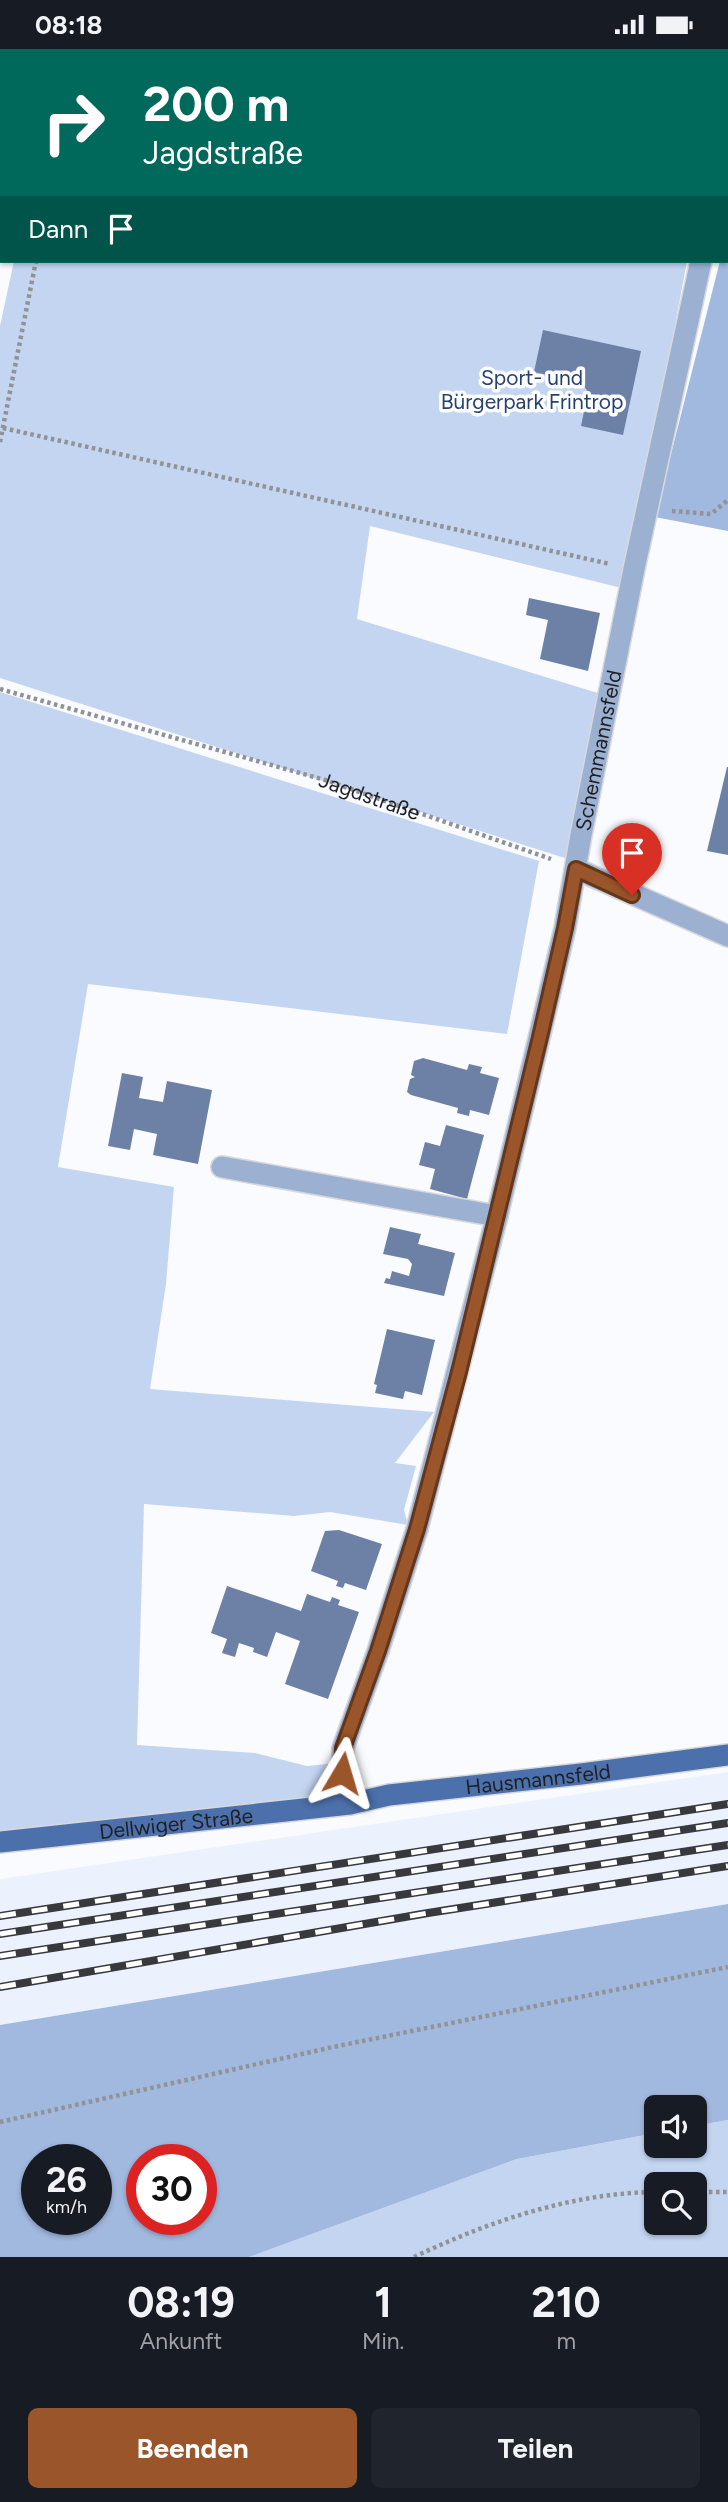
<!DOCTYPE html>
<html lang="de">
<meta charset="utf-8">
<style>
body{margin:0;font-family:Figtree,sans-serif;background:#20242c;color:#f1f3f6;height:100vh;display:flex;flex-direction:column;font-size:26px;white-space:nowrap}
*{box-sizing:border-box;margin:0}
p{font-size:23px;color:#9ea1a6}
.icon{flex:none;width:38px;height:38px;fill:none;stroke:currentColor;stroke-width:2;stroke-linecap:round;stroke-linejoin:round}
.map{position:relative;height:2208px;overflow:hidden}
.details{display:flex;flex-direction:column;background:#171b24;flex:1}
.details>*{flex:none}
.top-card{position:absolute;left:0px;top:0px;width:728px;height:214px;box-shadow:0 2px 5px #0004;background:#00695c;color:#fff;overflow:hidden}
.buttons{position:absolute;left:644px;top:2046px;display:grid;gap:14px}
.buttons a{display:grid;place-items:center;width:63px;height:63px;border-radius:10px;background:#171b24;box-shadow:0 2px 5px #0004;font-size:35px}
.speed{position:absolute;left:21px;top:2095px;display:flex;gap:14px;font-size:35px;font-weight:700;text-align:center}
.speed>*{display:grid;place-content:center;width:91px;height:91px;border-radius:50%;background:#171b24;box-shadow:0 2px 5px #0004;line-height:1}
.speed small{font-size:18px;font-weight:400}
.speed .limit{border:10px solid #d22;background:#fff;color:#111}
.pin{position:absolute;display:grid;place-items:center;width:60px;height:60px;color:#fff;margin:-72px -30px;border-radius:50% 50% 50% 0;rotate:-45deg;box-shadow:0 0 7px #0007}
.pin .icon{rotate:45deg}
.me{position:absolute;width:77px;margin:-38px;rotate:7deg;stroke-linejoin:round;filter:drop-shadow(0 0 5px #0008)}
.turn{display:flex;align-items:center;gap:24px;height:147px;padding:0 28px;font-size:32px}
.turn .icon{width:91px;height:91px;stroke-width:2.5}
.turn b{display:block;font-size:49px;line-height:60px}
.then{display:flex;align-items:center;height:66px;padding:0 28px;background:#0003;gap:14px;font-size:26px}
.eta{display:flex;justify-content:space-evenly;align-items:center;height:119px;text-align:center}
.eta b{font-size:42px;font-weight:700;line-height:49px}
.primary-button{display:flex;gap:14px;margin-top:auto;padding:14px 28px}
.primary-button a{flex:1;height:80px;border-radius:10px;background:#9a552a;color:#fff;font-size:28px;font-weight:700;line-height:80px;text-align:center}
.primary-button a+a{background:#20242c;color:#f1f3f6}
.status{display:flex;justify-content:space-between;align-items:center;height:49px;padding:0 35px;background:#171b24;direction:ltr}
.status svg{height:19px;fill:currentColor}
.map>svg:first-child{display:block}
.built{fill:#ebf2fe}
.green{fill:#c4d5f2;fill-rule:evenodd}
.forest{fill:#a1b8df;fill-rule:evenodd}
.building{fill:#6c81a5}
.lines{fill:none;stroke-linecap:round;stroke-linejoin:round}
.minor-casing{stroke:#d7d8dc;stroke-width:24}
.major-casing{stroke:#d7d8dc;stroke-width:24}
.path{stroke:#909295;stroke-width:4.5;stroke-dasharray:3.5 3.5;stroke-linecap:butt}
.minor{stroke:#9cb0d2;stroke-width:21}
.major{stroke:#4c70ab;stroke-width:21}
.rail-casing{stroke:#37393c;stroke-width:8}
.rail{stroke:#fff;stroke-width:5;stroke-dasharray:16;stroke-linecap:butt}
.route-casing{stroke:#64371b;stroke-width:18}
.route{stroke:#9a552a;stroke-width:12}
.labels{text-anchor:middle;dominant-baseline:central;stroke-width:7;stroke-linejoin:round;paint-order:stroke}
.park-label{font-size:21px;fill:#254172;stroke:#fff}
.street-label{font-size:21px;fill:#1e2023;stroke:#fff}
</style>
<div class="status"><b>08:18</b><svg viewBox="0 0 49 12"><path d="M0 12V9h3v3zM5 12V6h3v6zM10 12V3h3v9zM15 12V0h3v12zM26 1h20v11H26zM47 4h2v5h-2z"/></svg></div>
<div class="map">
<svg width="728" height="2208" viewBox="0 0 728 2208">
<rect width="100%" height="100%" fill="#fafbff"/>
<polygon class="built" points="728,1723 728,1855 0,1976 0,1830"/>
<g class="green">
<polygon points="61,0 728,0 726,11 726,2 61,2"/>
<polygon points="14,212 687,212 626,540 370,477 357,570 601,645 571,811 0,629 0,277"/>
<polygon points="0,643 539,812 507,985 88,935 58,1118 174,1138 166,1235 150,1340 434,1363 395,1414 416,1417 404,1461 408,1476 330,1463 294,1467 144,1455 137,1696 255,1704 307,1717 338,1714 331,1747 0,1782"/>
<path d="M728,2071V2208H249L517,2110L656,2084V2096H695V2077ZM656,2135H695V2174H656Z"/>
</g>
<g class="forest">
<polygon points="728,176 728,482 655,468 720,212 726,212"/>
<path d="M728,1855V2071L695,2077V2058H656V2084L517,2110L249,2208H0V1976ZM37,2110H96V2170H37ZM142,2110H201V2170H142Z"/>
</g>
<g class="building">
<polygon points="543,281 641,302 623,386 581,377 588,343 582,334 534,323"/>
<polygon points="529,549 600,564 588,622 540,610 548,571 526,566"/>
<polygon points="727,718 728,718 728,806 707,802"/>
<polygon points="423,1009 467,1021 469,1015 482,1018 480,1024 499,1029 489,1066 470,1061 469,1067 457,1064 458,1059 411,1046 407,1043 410,1030 415,1028 411,1026 414,1012"/>
<polygon points="122,1024 143,1028 139,1049 163,1053 167,1032 212,1041 198,1115 153,1106 157,1085 134,1080 130,1101 108,1097"/>
<polygon points="446,1076 484,1086 467,1150 430,1140 435,1120 419,1116 425,1093 440,1097"/>
<polygon points="390,1178 421,1185 418,1195 455,1204 444,1247 384,1234 386,1229 390,1230 392,1222 409,1227 412,1215 408,1210 383,1205"/>
<polygon points="387,1280 435,1291 422,1346 405,1342 403,1350 375,1344 377,1336 374,1335"/>
<polygon points="339,1481 382,1495 366,1541 345,1534 343,1539 336,1537 338,1532 311,1522 325,1482"/>
<polygon points="227,1537 301,1562 307,1545 330,1553 332,1548 340,1551 338,1556 359,1563 328,1650 285,1635 300,1592 276,1583 267,1608 253,1603 254,1599 239,1594 235,1608 222,1604 227,1590 211,1584"/>
</g>
<g class="lines">
<g class="minor-casing">
<g id="minor">
<polyline points="726,93 728,85"/>
<polyline points="576,820 728,887"/>
<polyline points="222,1118 497,1167"/>
<path id="s2" d="M350,1755L342,1724L343,1699L378,1602L417,1480L497,1167L565,879L581,786L634,520L701,212"/>
</g>
</g>
<g class="major-casing">
<g id="major">
<path id="s3" d="M0,1793L350,1755L389,1746L581,1725L728,1706"/>
</g>
</g>
<g class="path">
<polyline points="80,2 80,0"/>
<polyline points="3,379 610,515"/>
<polyline points="0,393 36,212"/>
<polyline points="672,462 711,465 728,451"/>
<path id="s1" d="M0,640L325,731L551,810"/>
<polyline points="0,2073 333,1998 728,1918"/>
<polyline points="695,2143 728,2143"/>
<path d="M414,2208C490,2172 572,2144 656,2143"/>
</g>
<use href="#minor" class="minor"/>
<use href="#major" class="major"/>
<g class="rail-casing">
<g id="rail">
<polyline points="0,1867 728,1755"/>
<polyline points="0,1885 728,1774"/>
<polyline points="0,1907 728,1796"/>
<polyline points="0,1938 428,1864 728,1817"/>
</g>
</g>
<use href="#rail" class="rail"/>
</g>
<g class="lines">
<g class="route-casing">
<polyline id="route" points="342,1724 343,1699 378,1602 417,1480 459,1323 540,988 565,879 576,820 632,846"/>
</g>
<use href="#route" class="route"/>
</g>
<g class="labels">
<g class="park-label">
<text x="532" y="328">Sport- und<tspan x="532" dy="24">Bürgerpark Frintrop</tspan></text>
</g>
<g class="street-label">
<text stroke="none"><textPath href="#s2" startOffset="1088">Schemmannsfeld</textPath></text>
<text stroke="none"><textPath href="#s1" startOffset="385">Jagdstraße</textPath></text>
<text stroke="none"><textPath href="#s3" startOffset="542">Hausmannsfeld</textPath></text>
<text stroke="none"><textPath href="#s3" startOffset="177">Dellwiger Straße</textPath></text>
</g>
</g>
</svg>
<div class="buttons">
<a><svg class="icon" aria-label="sound" viewBox="0 0 24 24"><path d="M4 9h4l5-4v14l-5-4H4zM17 9q2 3 0 6"/></svg></a>
<a><svg class="icon" aria-label="search" viewBox="0 0 24 24"><circle cx="10" cy="10" r="6"/><path d="M15 15l6 6"/></svg></a>
</div>
<div class="speed"><div>26<small>km/h</small></div><div class="limit">30</div></div>
<div class="pin" style="left:632px;top:846px;background:#d93025"><svg class="icon" aria-label="arrive" viewBox="0 0 24 24"><path d="M6 21V4h12l-3 4 3 4H6"/></svg></div>
<svg class="me" style="left:342px;top:1724px" viewBox="-20 -20 40 40"><path d="M0-17L14 15 0 8-14 15z" fill="#9a552a" stroke="#fff" stroke-width="4"/></svg>
<div class="top-card">
<div class="turn"><svg class="icon" aria-label="right" viewBox="0 0 24 24"><path d="M7 20v-9h11M14 6l5 5-5 5"/></svg><div><b>200 m</b>Jagdstraße</div></div>
<div class="then">Dann<svg class="icon" aria-label="arrive" viewBox="0 0 24 24"><path d="M6 21V4h12l-3 4 3 4H6"/></svg></div>
</div>
</div>
<section class="details">
<div class="eta">
<div><b>08:19</b><p>Ankunft</p></div>
<div><b>1</b><p>Min.</p></div>
<div><b>210</b><p>m</p></div>
</div>
<div class="primary-button"><a>Beenden</a><a>Teilen</a></div>
</section>
